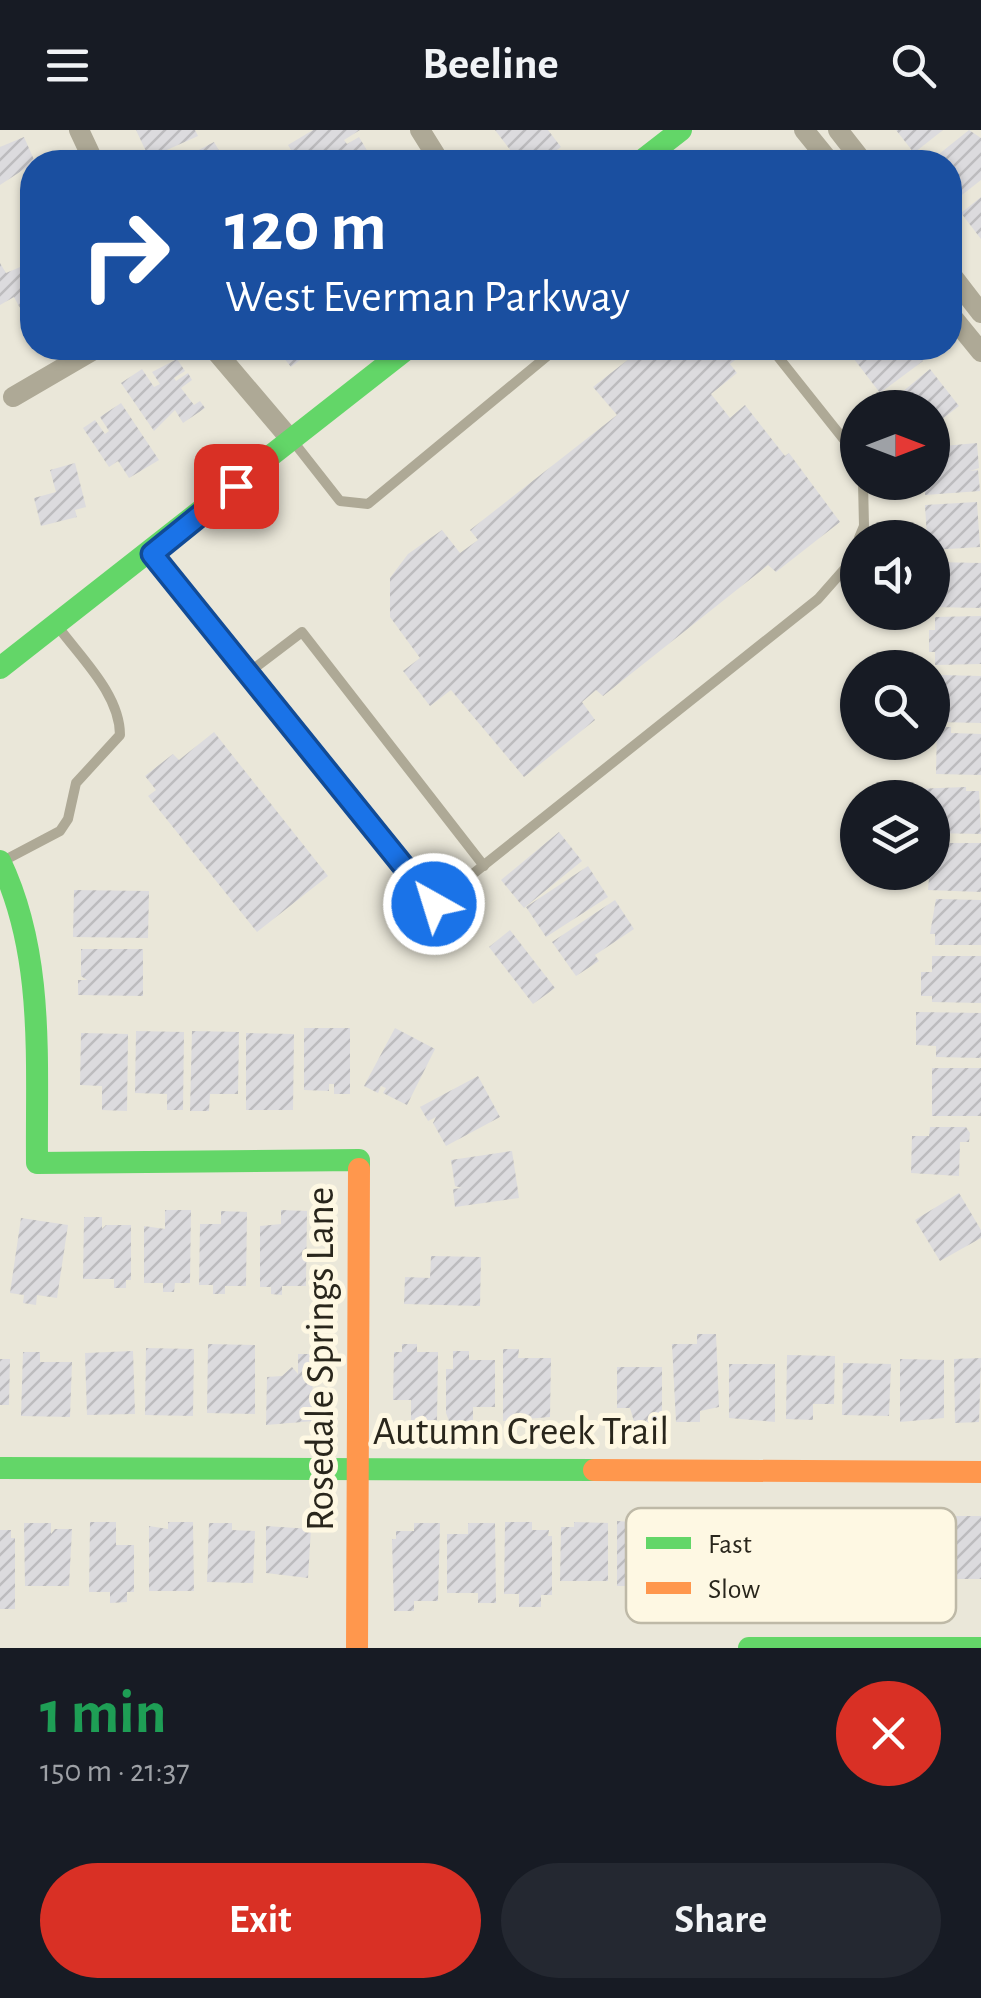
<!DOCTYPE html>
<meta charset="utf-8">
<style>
body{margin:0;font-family:"Alegreya Sans",sans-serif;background:#242831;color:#f1f3f6;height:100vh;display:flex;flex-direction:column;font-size:38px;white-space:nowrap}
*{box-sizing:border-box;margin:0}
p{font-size:32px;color:#9ea1a6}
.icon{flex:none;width:55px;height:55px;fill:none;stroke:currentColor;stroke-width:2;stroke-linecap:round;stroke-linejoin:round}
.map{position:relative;height:1518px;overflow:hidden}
.details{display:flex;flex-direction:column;background:#171b24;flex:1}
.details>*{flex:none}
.top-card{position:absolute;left:20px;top:20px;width:942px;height:210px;border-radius:40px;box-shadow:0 2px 8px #0004;background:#1a4fa0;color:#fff;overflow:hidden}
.needle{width:65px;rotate:90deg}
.buttons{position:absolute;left:840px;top:260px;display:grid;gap:20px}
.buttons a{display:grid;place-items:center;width:110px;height:110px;border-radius:50%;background:#171b24;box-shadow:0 2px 8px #0004;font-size:50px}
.pin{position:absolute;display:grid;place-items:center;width:85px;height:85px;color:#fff;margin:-42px;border-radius:20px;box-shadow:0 5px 15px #0006}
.me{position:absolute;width:110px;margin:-55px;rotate:321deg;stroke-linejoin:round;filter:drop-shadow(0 0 8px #0008)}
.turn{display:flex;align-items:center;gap:35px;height:210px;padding:0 40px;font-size:45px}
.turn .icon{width:130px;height:130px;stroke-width:2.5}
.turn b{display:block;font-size:70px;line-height:85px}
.round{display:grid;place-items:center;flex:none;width:105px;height:105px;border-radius:52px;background:#242831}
.summary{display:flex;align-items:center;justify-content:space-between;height:170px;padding:0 40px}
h1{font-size:60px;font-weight:700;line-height:75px;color:#1e9e55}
.cta{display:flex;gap:20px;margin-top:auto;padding:20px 40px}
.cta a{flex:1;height:115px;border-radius:60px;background:#d93025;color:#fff;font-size:40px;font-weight:700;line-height:115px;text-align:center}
.cta a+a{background:#242831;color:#f1f3f6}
header{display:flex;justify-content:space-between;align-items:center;height:130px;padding:0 40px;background:#171b24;font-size:45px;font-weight:700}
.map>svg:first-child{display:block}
.building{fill:url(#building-hatch)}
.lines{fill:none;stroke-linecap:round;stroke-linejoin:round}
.lane{stroke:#aea996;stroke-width:10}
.street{stroke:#aea996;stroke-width:20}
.fast{stroke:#63d668;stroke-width:22}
.slow{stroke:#ff974d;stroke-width:22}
.route-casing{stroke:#114b97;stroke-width:25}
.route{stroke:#1a73e8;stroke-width:18}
.labels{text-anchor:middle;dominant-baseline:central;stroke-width:10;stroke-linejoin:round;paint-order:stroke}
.street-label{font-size:40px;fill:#29261c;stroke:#fef8e3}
.key{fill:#fef8e3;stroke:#beb9a7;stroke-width:2.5}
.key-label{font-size:28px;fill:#29261c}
</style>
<header><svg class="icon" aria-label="menu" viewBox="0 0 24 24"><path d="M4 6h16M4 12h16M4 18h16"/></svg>Beeline<svg class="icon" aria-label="search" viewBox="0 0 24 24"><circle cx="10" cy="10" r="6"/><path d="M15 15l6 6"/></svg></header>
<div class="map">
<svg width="981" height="1518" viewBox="0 0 981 1518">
<defs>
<pattern id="building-hatch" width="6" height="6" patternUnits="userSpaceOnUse" patternTransform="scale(2.5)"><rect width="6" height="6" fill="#dcdbde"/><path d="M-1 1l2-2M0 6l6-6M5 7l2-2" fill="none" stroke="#bdbcbe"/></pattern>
</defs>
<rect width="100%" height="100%" fill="#eae7d9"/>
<g class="building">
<polygon points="136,0 195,0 198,6 149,28"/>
<polygon points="313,0 360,0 344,10 347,14 359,7 368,22 350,32 298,32 288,15"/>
<polygon points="495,0 548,0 561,17 540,32 511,32 506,25 511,21"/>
<polygon points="896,0 943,0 914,23"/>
<polygon points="969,0 981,8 981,50 953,72 950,32 929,32"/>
<polygon points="24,7 35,32 0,55 0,17"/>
<polygon points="214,12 226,32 176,32"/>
<polygon points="981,67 981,109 961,83"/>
<polygon points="0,133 6,143 25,135 32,148 32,173 21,180 14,167 0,175"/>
<polygon points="276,218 316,218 291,237"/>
<polygon points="643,218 740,218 744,223 730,234 737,243 711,264 730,288 745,275 785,326 789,323 840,392 776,442 768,435 603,566 596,560 582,572 595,590 524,647 451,560 430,576 403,541 420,528 390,487 390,448 408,424 442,400 460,423 478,410 470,400 617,285 593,257"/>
<polygon points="868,218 913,218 923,231 880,263 854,229"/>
<polygon points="177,229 185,241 174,248 176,251 188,243 192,250 181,258 194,275 200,271 205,278 183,293 175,280 154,301 121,253 142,239 154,257 160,254 152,242"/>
<polygon points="930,239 959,276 932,297 932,278 894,278 890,272"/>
<polygon points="121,273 159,330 129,348 118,331 109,337 83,298 95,290 105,304 109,301 100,287"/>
<polygon points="977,313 979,338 970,341 978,340 980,361 925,365 925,352 932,352 932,317"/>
<polygon points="75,333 86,377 75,380 77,387 41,396 34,368 56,362 50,340"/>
<polygon points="977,372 980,417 932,420 932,408 927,408 925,375"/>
<polygon points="932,432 981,433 981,478 932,477"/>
<polygon points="981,486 981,534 935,535 935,522 929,522 929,500 935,500 935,487"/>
<polygon points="939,545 981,546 981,593 937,592"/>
<polygon points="937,597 951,597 951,603 981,604 981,645 936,644"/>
<polygon points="214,602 328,746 257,802 148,666 156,660 145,646 173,624 179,630"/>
<polygon points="966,657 966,661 979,661 981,704 932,703 932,668 914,668 914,659"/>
<polygon points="559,702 582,731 524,778 501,750"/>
<polygon points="932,713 981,713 981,762 928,760"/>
<polygon points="588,736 608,767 546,807 526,777"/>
<polygon points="74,760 149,761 148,808 73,807"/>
<polygon points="936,769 981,770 981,815 935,815 935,804 930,804"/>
<polygon points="615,770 634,799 595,825 599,831 576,846 552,812"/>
<polygon points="510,800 555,858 533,874 489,817"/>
<polygon points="81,819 143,819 143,866 78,865 78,850 87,850 81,846"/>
<polygon points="932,826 981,826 981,873 932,872 932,866 921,866 921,842 932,842"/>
<polygon points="916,882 981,883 981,928 936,927 936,916 916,915"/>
<polygon points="304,898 350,898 350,964 334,964 334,954 329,954 329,961 304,960"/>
<polygon points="395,898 435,919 407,975 383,963 386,958 381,956 378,963 364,956"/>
<polygon points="136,901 184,902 183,980 167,980 167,964 135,963"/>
<polygon points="192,901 239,902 238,964 210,964 209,981 190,981"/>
<polygon points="81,903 128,904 127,981 102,980 102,956 80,955"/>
<polygon points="246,903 294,904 293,980 246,980"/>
<rect x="932" y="938" width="49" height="48"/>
<polygon points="478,946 500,987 446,1016 433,993 436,987 428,991 420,977"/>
<polygon points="930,997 966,997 970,1003 969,1012 960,1012 959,1046 911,1043 912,1006 929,1006"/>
<polygon points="512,1021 519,1068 455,1077 453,1059 462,1058 455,1056 451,1030"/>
<polygon points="959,1063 981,1100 981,1108 940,1131 915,1090"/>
<polygon points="165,1080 191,1080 190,1153 175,1153 174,1162 163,1162 163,1153 144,1153 144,1096 165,1099"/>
<polygon points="281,1080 307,1081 306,1156 282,1156 282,1165 271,1164 271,1157 260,1157 260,1096 281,1094"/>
<polygon points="221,1081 247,1082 246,1156 225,1156 225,1164 213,1164 213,1155 199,1155 200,1094 221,1094"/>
<polygon points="84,1087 102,1087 102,1099 106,1095 131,1095 131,1150 126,1150 126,1158 114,1158 114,1149 83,1149"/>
<polygon points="21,1088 68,1095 57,1168 37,1165 36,1175 23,1173 24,1165 10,1163"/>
<polygon points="431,1126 481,1127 480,1176 404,1174 405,1147 430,1148"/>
<polygon points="697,1204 716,1204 719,1277 700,1281 700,1292 676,1292 672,1214 697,1214"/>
<polygon points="208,1214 255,1215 255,1284 207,1283"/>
<polygon points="402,1214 417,1214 417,1222 438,1222 437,1291 411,1291 411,1270 393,1270 394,1222 402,1222"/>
<polygon points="146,1218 194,1219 193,1286 145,1285"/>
<polygon points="503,1219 519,1219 518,1228 551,1228 550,1287 503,1291"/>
<polygon points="133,1221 135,1284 87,1285 85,1223"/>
<polygon points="453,1221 469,1221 469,1230 495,1230 495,1277 473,1277 473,1291 449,1291 446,1283 446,1239 453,1239"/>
<polygon points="23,1222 40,1222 40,1232 72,1232 70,1287 21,1286"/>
<polygon points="298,1224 311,1224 314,1291 266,1295 267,1247 282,1246 292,1237 298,1244"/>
<polygon points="787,1225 835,1226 834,1274 813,1274 813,1290 786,1289"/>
<polygon points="981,1228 979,1292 955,1293 954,1229"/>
<polygon points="0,1229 10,1229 9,1275 0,1275"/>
<polygon points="900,1229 944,1230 944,1288 900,1292"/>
<polygon points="843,1233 891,1234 889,1286 842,1285"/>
<polygon points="729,1234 775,1234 775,1292 729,1288"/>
<polygon points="617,1237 662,1237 662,1295 635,1295 630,1278 617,1278"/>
<rect x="956" y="1386" width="25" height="63"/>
<polygon points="617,1391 663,1394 663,1465 649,1464 649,1456 617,1456"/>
<polygon points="90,1392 116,1392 116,1415 134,1415 134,1462 127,1462 127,1472 110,1473 110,1462 89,1462"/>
<polygon points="168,1392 193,1392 194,1461 149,1461 149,1396 168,1399"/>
<polygon points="505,1392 532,1392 532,1400 549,1400 548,1406 552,1406 552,1465 541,1465 541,1477 519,1477 519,1464 504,1464"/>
<polygon points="574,1392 608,1393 608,1451 560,1451 561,1397 574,1397"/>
<polygon points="24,1393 51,1393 51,1404 55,1399 72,1399 69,1456 25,1456"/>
<polygon points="209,1393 232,1393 232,1400 255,1401 253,1453 207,1452"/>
<polygon points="414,1393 440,1393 438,1471 414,1471 414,1481 394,1481 392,1409 396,1409 396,1401 414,1401"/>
<polygon points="468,1393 495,1393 496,1473 478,1473 478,1463 447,1463 447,1404 468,1404"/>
<polygon points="266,1396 311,1399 308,1448 266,1443"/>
<polygon points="0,1400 11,1400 11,1408 15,1408 15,1479 0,1479"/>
</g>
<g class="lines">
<g class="lane">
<polyline points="771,218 853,321 858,334"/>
<polyline points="296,315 340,371 368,374 557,218"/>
<polyline points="859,408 864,396 863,352"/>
<polyline points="152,424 435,774 818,469 848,435 858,411"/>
<polyline points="248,543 302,502 484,736"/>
<path d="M1,732L60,701L68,689L76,653L120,605C120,565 82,529 59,498"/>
</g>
<g class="street">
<polyline points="79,0 94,32"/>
<polyline points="420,0 440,32"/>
<polyline points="804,0 830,32"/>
<polyline points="838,0 863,32"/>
<polyline points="950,143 981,183"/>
<polyline points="950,184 981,222"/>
<polyline points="213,218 292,311"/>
<polyline points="13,267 97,218"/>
</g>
<g class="fast">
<polyline points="640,32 681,0"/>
<polyline points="0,538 408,218"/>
<path d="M0,731C45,825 36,931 37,1033L359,1030V1039"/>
<polyline points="0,1338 594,1340"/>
<polyline points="749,1518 981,1518"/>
</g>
<g class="slow">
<polyline points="594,1340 981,1342"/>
<polyline points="357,1518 359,1039"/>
</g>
</g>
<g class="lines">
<g class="route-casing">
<polyline id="route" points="236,356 152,424 434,774"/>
</g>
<use href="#route" class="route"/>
</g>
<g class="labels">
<g class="street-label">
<text transform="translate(321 1229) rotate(-90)">Rosedale Springs Lane</text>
<text x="521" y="1302">Autumn Creek Trail</text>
</g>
</g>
<rect x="626" y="1378" width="330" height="115" rx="15" class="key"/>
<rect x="646" y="1407" width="45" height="12" fill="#63d668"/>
<rect x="646" y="1452" width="45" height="12" fill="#ff974d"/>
<g class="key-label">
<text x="708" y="1423">Fast</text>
<text x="708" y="1468">Slow</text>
</g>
</svg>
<div class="buttons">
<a><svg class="needle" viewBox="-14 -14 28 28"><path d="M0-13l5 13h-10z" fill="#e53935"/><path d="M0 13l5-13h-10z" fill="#9ea1a6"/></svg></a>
<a><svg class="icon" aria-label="sound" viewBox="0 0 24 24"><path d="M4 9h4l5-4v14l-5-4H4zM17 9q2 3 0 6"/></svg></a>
<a><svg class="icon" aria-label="search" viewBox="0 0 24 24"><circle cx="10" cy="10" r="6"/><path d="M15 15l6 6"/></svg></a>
<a><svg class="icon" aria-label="layers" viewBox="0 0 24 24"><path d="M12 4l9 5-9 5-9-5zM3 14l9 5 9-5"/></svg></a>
</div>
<div class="pin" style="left:236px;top:356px;background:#d93025"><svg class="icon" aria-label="arrive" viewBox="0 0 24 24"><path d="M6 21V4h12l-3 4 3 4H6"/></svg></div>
<svg class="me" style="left:434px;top:774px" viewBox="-20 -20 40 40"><circle r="17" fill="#1a73e8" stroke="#fff" stroke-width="3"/><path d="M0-11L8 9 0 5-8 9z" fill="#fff"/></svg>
<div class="top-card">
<div class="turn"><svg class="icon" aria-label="right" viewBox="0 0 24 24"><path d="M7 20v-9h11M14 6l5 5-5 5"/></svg><div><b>120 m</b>West Everman Parkway</div></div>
</div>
</div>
<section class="details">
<div class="summary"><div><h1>1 min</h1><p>150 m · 21:37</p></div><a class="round" style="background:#d93025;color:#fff"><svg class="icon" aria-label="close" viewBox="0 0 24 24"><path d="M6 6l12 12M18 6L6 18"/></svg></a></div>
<div class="cta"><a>Exit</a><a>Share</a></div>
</section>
